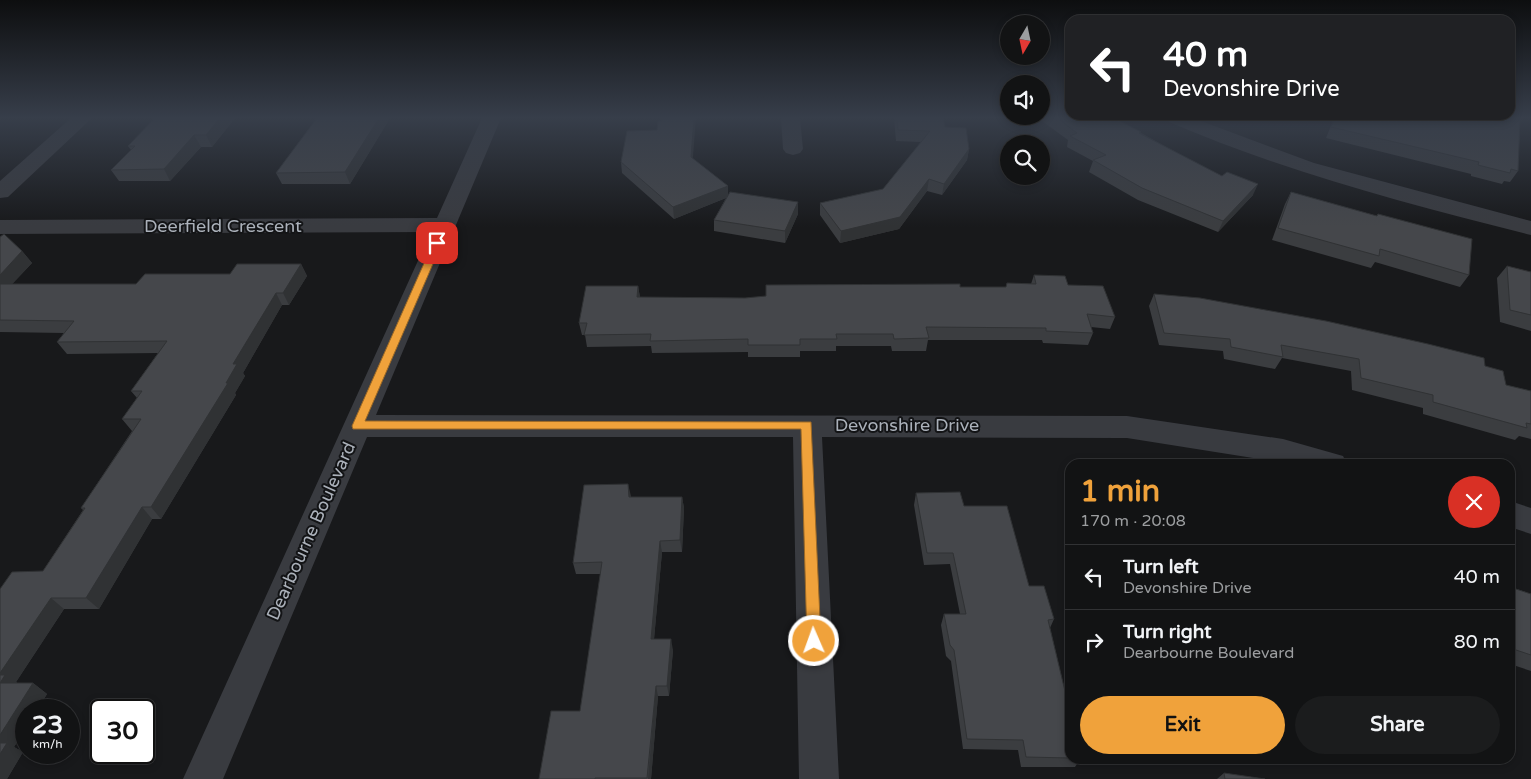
<!DOCTYPE html>
<meta charset="utf-8">
<style>
body{margin:0;font-family:"Varela Round",sans-serif;background:#1b1c1d;color:#f1f3f6;height:100vh;display:flex;flex-direction:column;font-size:19px;white-space:nowrap}
*{box-sizing:border-box;margin:0}
p{font-size:16px;color:#9c9ea0}
.icon{flex:none;width:28px;height:28px;fill:none;stroke:currentColor;stroke-width:2;stroke-linecap:round;stroke-linejoin:round}
.map{position:relative;flex:1;overflow:hidden}
.details{position:absolute;left:1065px;top:459px;width:450px;height:305px;display:flex;flex-direction:column;background:#121314;border-radius:15px;box-shadow:0 2px 8px #0003,0 0 0 1px #313234}
.details>*{flex:none}
.top-card{position:absolute;left:1065px;top:15px;width:450px;height:105px;border-radius:15px;box-shadow:0 2px 8px #0003,0 0 0 1px #313234;background:#202124;color:#fff;overflow:hidden}
.needle{width:32px;rotate:189deg}
.controls{position:absolute;left:1000px;top:15px;display:grid;gap:10px}
.controls a{display:grid;place-items:center;width:50px;height:50px;border-radius:50%;background:#121314;box-shadow:0 2px 8px #0003,0 0 0 1px #313234;font-size:25px}
.speed{position:absolute;left:15px;top:699px;display:flex;gap:10px;font-size:25px;font-weight:700;text-align:center}
.speed>*{display:grid;place-content:center;width:65px;height:65px;border-radius:50%;background:#121314;box-shadow:0 2px 8px #0003,0 0 0 1px #313234;line-height:1}
.speed small{font-size:12px;font-weight:400}
.speed .limit{border:2px solid #111;border-radius:8px;background:#fff;color:#111}
.pin{position:absolute;display:grid;place-items:center;width:42px;height:42px;color:#fff;margin:-21px;border-radius:10px;box-shadow:0 2px 8px #0006}
.me{position:absolute;width:55px;margin:-28px;rotate:358deg;stroke-linejoin:round;filter:drop-shadow(0 0 4px #0008)}
.turn{display:flex;align-items:center;gap:18px;height:105px;padding:0 15px;font-size:22px}
.turn .icon{width:65px;height:65px;stroke-width:2.5}
.turn b{display:block;font-size:35px;line-height:42px}
.round{display:grid;place-items:center;flex:none;width:52px;height:52px;border-radius:26px;background:#1b1c1d}
.headline{display:flex;align-items:center;justify-content:space-between;height:85px;padding:0 15px}
h1{font-size:30px;font-weight:700;line-height:38px;color:#f0a23b}
.action{display:flex;gap:10px;margin-top:auto;padding:10px 15px}
.action a{flex:1;height:58px;border-radius:30px;background:#f0a23b;color:#111;font-size:20px;font-weight:700;line-height:58px;text-align:center}
.action a+a{background:#1b1c1d;color:#f1f3f6}
ul{padding:0;list-style:none}
li{display:flex;align-items:center;gap:15px;height:65px;padding:0 15px;border-top:1px solid #313234}
li div{flex:1}
li b{display:block;font-size:19px}
li em{font-style:normal}
.map>svg:first-child{display:block}
.lines{fill:none;stroke-linecap:round;stroke-linejoin:round}
.minor{fill:#393b40;fill-rule:evenodd}
.wall{fill:#3b3d40}
.shaded-wall{fill:#303234}
.building{fill:#45474b;stroke:#303234}
.route{fill:#f0a23b;stroke:#9c6926}
.labels{text-anchor:middle;dominant-baseline:central;stroke-width:4;stroke-linejoin:round;paint-order:stroke}
.street-label{font-size:18px;fill:#abb1ba;stroke:#131416}
</style>
<div class="map">
<svg width="1531" height="779" viewBox="0 0 1531 779">
<rect width="100%" height="100%" fill="#18191b"/>
<g class="lines">
<g class="minor">
<polygon points="71,118 92,118 8,197 0,198 0,181"/>
<polygon points="482,118 501,118 376,415 1127,416 1283,439 1343,456 1347,464 1291,464 1127,438 822,437 839,779 799,779 793,437 367,437 223,779 183,779 431,232 0,234 0,220 437,218"/>
<polygon points="781,118 800,118 803,149 800,153 793,155 786,153 783,149"/>
<path d="M1167,118H1193L1314,163L1531,221V235C1408,204 1286,172 1169,122Z"/>
<polygon points="1510,501 1531,508 1531,534 1510,527"/>
</g>
</g>
<g class="wall">
<polygon points="155,118 235,118 212,147 201,147 170,181 119,181 111,170 131,150 128,146"/>
<polygon points="317,118 390,118 350,184 282,184 276,173"/>
<polygon points="894,118 943,118 945,127 969,149 967,160 942,195 927,191 899,229 840,243 820,215 820,203 883,189 921,142 896,141"/>
<polygon points="1038,118 1114,118 1253,195 1218,232 1138,200 1089,172 1093,161 1067,147 1068,140"/>
<polygon points="1334,118 1520,118 1518,171 1510,182 1504,181 1502,184 1471,176 1471,174 1326,138"/>
<polygon points="692,158 728,186 728,195 798,214 785,243 714,231 714,220 726,198 674,219 622,173 621,162"/>
<polygon points="1291,192 1377,216 1378,214 1469,275 1460,287 1375,262 1371,268 1272,240 1285,204"/>
<polygon points="0,237 22,251 32,263 12,284 136,284 230,274 301,264 307,276 289,305 282,305 243,373 245,376 235,393 236,395 161,519 152,519 99,609 64,609 16,682 17,683 33,683 47,694 14,747 23,752 7,779 0,589 43,571 83,510 81,508 132,431 122,419 137,398 131,391 158,353 67,354 57,342 64,333 0,332"/>
<polygon points="1507,266 1531,272 1531,331 1500,322 1497,278"/>
<polygon points="1034,275 1068,285 1115,317 1110,329 1091,327 1093,333 1088,345 1043,343 1042,340 928,340 926,351 892,351 891,346 836,346 836,351 800,351 800,357 748,357 748,352 652,353 651,346 587,347 585,335 582,335 579,323 638,286 640,297 745,298 960,287 1006,287 1007,283 1031,284"/>
<polygon points="1154,294 1485,366 1506,385 1531,391 1531,439 1519,436 1515,440 1423,414 1423,408 1352,390 1351,371 1282,358 1275,369 1224,359 1223,351 1159,345 1149,306"/>
<polygon points="916,493 964,506 1029,586 1054,619 1050,628 1070,712 1070,759 1112,759 1110,762 1079,761 1075,767 1021,767 1018,750 963,749 951,661 946,656 941,625 944,614 960,614 950,564 924,565 914,505"/>
<polygon points="631,496 631,497 682,497 684,508 682,552 662,552 654,639 673,650 669,696 658,696 651,779 539,779 580,711 601,574 576,574 573,563"/>
<polygon points="1510,587 1531,594 1531,671 1510,664"/>
<polygon points="1224,773 1265,779 1217,779"/>
</g>
<g class="shaded-wall">
<polygon points="220,118 235,118 212,147 206,135"/>
<polygon points="379,118 390,118 350,184 345,172"/>
<polygon points="694,118 696,118 692,169 691,157"/>
<polygon points="194,135 201,147 170,181 164,169"/>
<polygon points="969,149 967,160 942,195 944,184"/>
<polygon points="929,179 927,191 899,229 840,243 841,231"/>
<polygon points="1258,184 1253,195 1218,232 1223,221"/>
<polygon points="728,186 728,197 674,219 673,207"/>
<polygon points="798,202 798,214 785,243 785,231"/>
<polygon points="22,251 32,263 1,296 0,294 0,275"/>
<polygon points="301,264 307,276 289,305 283,293"/>
<polygon points="638,286 640,298 637,297"/>
<polygon points="276,293 282,305 243,373 245,376 235,393 236,395 161,519 151,507 226,383 233,364"/>
<polygon points="628,484 631,496 631,509 629,497"/>
<polygon points="682,497 684,508 682,552 680,540"/>
<polygon points="142,507 152,519 99,609 86,598"/>
<polygon points="660,541 662,552 653,650 651,639"/>
<polygon points="51,598 64,609 16,682 20,685 0,683 0,673"/>
<polygon points="671,639 673,650 669,696 667,686"/>
<polygon points="33,683 47,694 37,710 26,710 26,727 14,747 23,752 7,779 0,779 0,735"/>
<polygon points="656,686 658,696 651,779 648,779"/>
</g>
<g class="building">
<polygon points="155,118 220,118 206,135 194,135 164,169 111,170 135,146 128,146"/>
<polygon points="317,118 379,118 345,172 276,173"/>
<polygon points="662,118 694,118 691,157 728,186 673,207 621,162 627,131 657,130 658,121 662,121"/>
<polygon points="897,118 943,118 945,127 966,128 969,149 944,184 929,179 900,217 841,231 820,203 883,189 930,131 898,130"/>
<polygon points="1057,118 1114,118 1141,132 1139,133 1222,176 1227,172 1258,184 1223,221 1142,188 1093,160 1106,155 1070,136 1077,133"/>
<polygon points="1335,118 1520,118 1518,171 1511,169 1510,173 1478,165 1479,162 1331,127"/>
<polygon points="730,192 798,202 785,231 714,220"/>
<polygon points="1291,192 1377,216 1378,214 1472,239 1469,275 1380,249 1379,256 1278,228"/>
<polygon points="4,234 22,251 0,275 0,237"/>
<polygon points="237,264 301,264 283,293 276,293 233,364 237,364 226,383 228,383 151,507 142,507 86,598 51,598 0,673 0,589 12,572 43,571 85,508 81,508 141,419 122,419 142,391 131,391 167,341 57,342 74,321 0,320 0,284 136,284 145,274 230,274"/>
<polygon points="1507,266 1531,272 1531,315 1510,310"/>
<polygon points="1034,275 1065,276 1068,285 1103,286 1115,317 1087,314 1093,333 1046,331 1046,328 926,327 929,338 894,339 893,334 836,334 837,339 800,339 800,345 748,345 748,339 650,341 651,334 584,335 587,323 579,323 586,286 638,286 637,297 745,298 766,296 766,285 960,284 960,287 1006,287 1007,283 1036,284"/>
<polygon points="1154,294 1200,298 1326,321 1428,344 1484,358 1485,366 1503,371 1506,385 1531,391 1531,424 1526,423 1527,428 1433,402 1433,395 1361,378 1359,359 1281,345 1283,357 1231,347 1230,339 1164,333"/>
<polygon points="628,484 629,497 682,497 680,540 660,541 651,639 671,639 667,686 656,686 647,778 595,778 595,779 539,779 551,711 580,711 602,562 573,563 584,485"/>
<polygon points="960,492 964,506 1007,506 1029,586 1044,586 1054,619 1048,620 1070,712 1070,758 1026,757 1023,740 967,739 954,650 950,645 944,614 966,614 953,553 927,553 916,493"/>
<polygon points="1510,587 1531,594 1531,655 1510,648"/>
<polygon points="0,675 5,675 0,683"/>
<polygon points="0,683 33,683 0,735"/>
<polygon points="0,743 7,743 0,754"/>
<polygon points="1224,773 1265,779 1225,779"/>
</g>
<linearGradient id="sky" x2="0" y2="1"><stop stop-color="#0d0e0f"/><stop offset="0.52" stop-color="#373e4a"/><stop offset="1" stop-color="#373e4a" stop-opacity="0"/></linearGradient>
<rect width="1531" height="227" fill="url(#sky)"/>
<polygon class="route" points="437,240 442,243 365,421 811,422 821,641 819,646 814,648 809,646 807,641 801,429 353,429 352,426 433,243"/>
<g class="labels">
<g class="street-label">
<text x="223" y="226">Deerfield Crescent</text>
<text x="907" y="425">Devonshire Drive</text>
<text transform="translate(311 531) rotate(-66)">Dearbourne Boulevard</text>
</g>
</g>
</svg>
<div class="controls">
<a><svg class="needle" viewBox="-14 -14 28 28"><path d="M0-13l5 13h-10z" fill="#e53935"/><path d="M0 13l5-13h-10z" fill="#9c9ea0"/></svg></a>
<a><svg class="icon" aria-label="sound" viewBox="0 0 24 24"><path d="M4 9h4l5-4v14l-5-4H4zM17 9q2 3 0 6"/></svg></a>
<a><svg class="icon" aria-label="search" viewBox="0 0 24 24"><circle cx="10" cy="10" r="6"/><path d="M15 15l6 6"/></svg></a>
</div>
<div class="speed"><div>23<small>km/h</small></div><div class="limit">30</div></div>
<div class="pin" style="left:437px;top:243px;background:#d93025"><svg class="icon" aria-label="arrive" viewBox="0 0 24 24"><path d="M6 21V4h12l-3 4 3 4H6"/></svg></div>
<svg class="me" style="left:814px;top:641px" viewBox="-20 -20 40 40"><circle r="17" fill="#f0a23b" stroke="#fff" stroke-width="3"/><path d="M0-11L8 9 0 5-8 9z" fill="#fff"/></svg>
<div class="top-card">
<div class="turn"><svg class="icon" aria-label="left" viewBox="0 0 24 24"><path d="M17 20v-9H6M10 6l-5 5 5 5"/></svg><div><b>40 m</b>Devonshire Drive</div></div>
</div>
<section class="details">
<div class="headline"><div><h1>1 min</h1><p>170 m · 20:08</p></div><a class="round" style="background:#d93025;color:#fff"><svg class="icon" aria-label="close" viewBox="0 0 24 24"><path d="M6 6l12 12M18 6L6 18"/></svg></a></div>
<ul>
<li><svg class="icon" aria-label="left" viewBox="0 0 24 24"><path d="M17 20v-9H6M10 6l-5 5 5 5"/></svg><div><b>Turn left</b><p>Devonshire Drive</p></div><em>40 m</em></li>
<li><svg class="icon" aria-label="right" viewBox="0 0 24 24"><path d="M7 20v-9h11M14 6l5 5-5 5"/></svg><div><b>Turn right</b><p>Dearbourne Boulevard</p></div><em>80 m</em></li>
</ul>
<div class="action"><a>Exit</a><a>Share</a></div>
</section>
</div>
